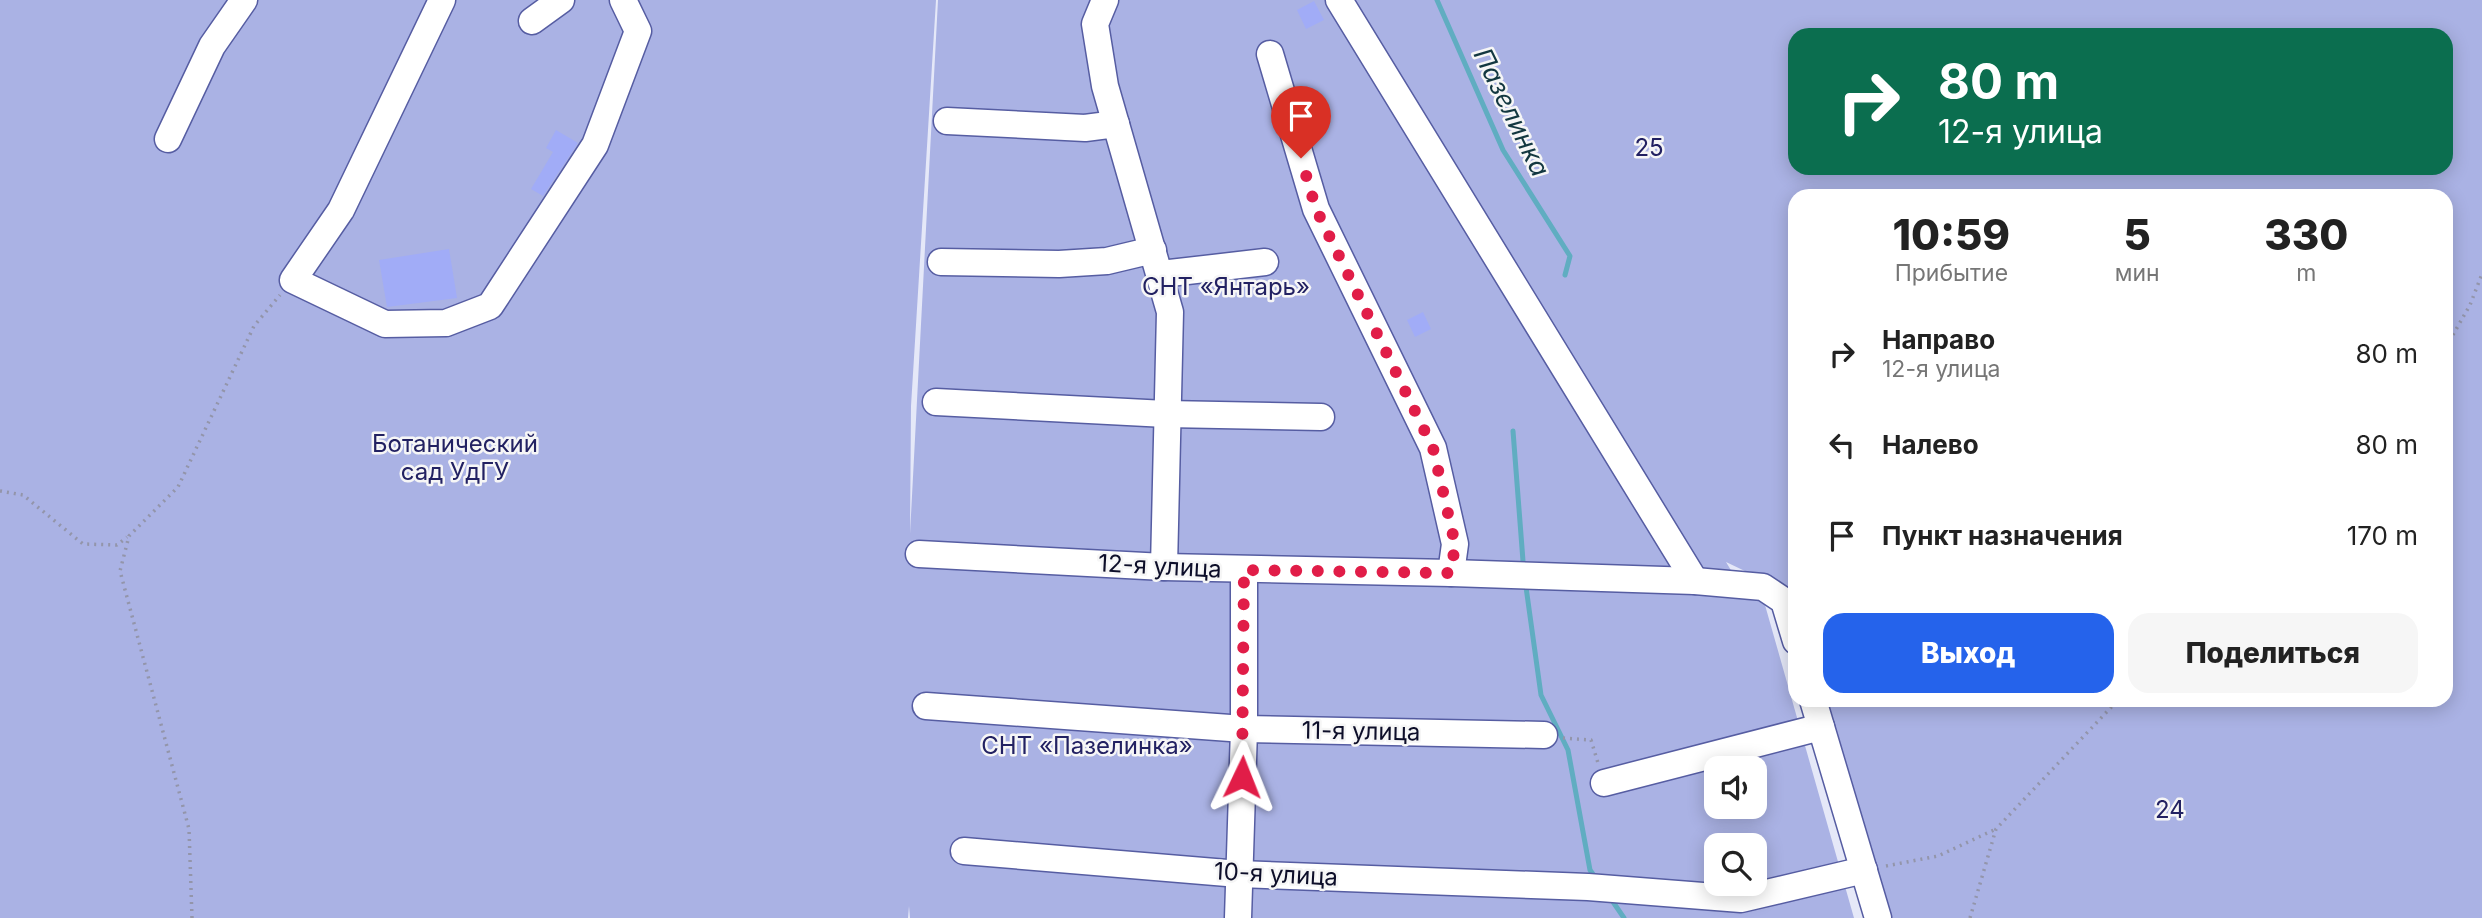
<!DOCTYPE html>
<html lang="ru">
<meta charset="utf-8">
<style>
body{margin:0;font-family:Inter,sans-serif;background:#f6f6f6;color:#222;height:100vh;display:flex;flex-direction:column;font-size:26px;white-space:nowrap}
*{box-sizing:border-box;margin:0}
p{font-size:23px;color:#767676}
.icon{flex:none;width:38px;height:38px;fill:none;stroke:currentColor;stroke-width:2;stroke-linecap:round;stroke-linejoin:round}
.map{position:relative;flex:1;overflow:hidden}
.panel{position:absolute;left:1788px;top:189px;width:665px;height:518px;display:flex;flex-direction:column;background:#fff;border-radius:21px;box-shadow:0 4px 18px #0003}
.panel>*{flex:none}
.top-card{position:absolute;left:1788px;top:28px;width:665px;height:147px;border-radius:21px;box-shadow:0 4px 18px #0003;background:#0b6e4f;color:#fff;overflow:hidden}
.tools{position:absolute;left:1704px;top:756px;display:grid;gap:14px}
.tools a{display:grid;place-items:center;width:63px;height:63px;border-radius:14px;background:#fff;box-shadow:0 4px 18px #0003;font-size:35px}
.pin{position:absolute;display:grid;place-items:center;width:60px;height:60px;color:#fff;margin:-72px -30px;border-radius:50% 50% 50% 0;rotate:-45deg;box-shadow:0 0 7px #0007}
.pin .icon{rotate:45deg}
.me{position:absolute;width:77px;margin:-38px;rotate:2deg;stroke-linejoin:round;filter:drop-shadow(0 0 5px #0008)}
.turn{display:flex;align-items:center;gap:24px;height:147px;padding:0 35px;font-size:32px}
.turn .icon{width:91px;height:91px;stroke-width:2.5}
.turn b{display:block;font-size:49px;line-height:60px}
.eta{display:flex;justify-content:space-evenly;align-items:center;height:119px;text-align:center}
.eta b{font-size:42px;font-weight:800;line-height:49px}
.primary-button{display:flex;gap:14px;margin-top:auto;padding:14px 35px}
.primary-button a{flex:1;height:80px;border-radius:21px;background:#2563eb;color:#fff;font-size:28px;font-weight:800;line-height:80px;text-align:center}
.primary-button a+a{background:#f6f6f6;color:#222}
ul{padding:0;list-style:none}
li{display:flex;align-items:center;gap:21px;height:91px;padding:0 35px}
li div{flex:1}
li b{display:block;font-size:26px}
li em{font-style:normal}
.map>svg:first-child{display:block}
.green{fill:#aab2e4;fill-rule:evenodd}
.lines{fill:none;stroke-linecap:round;stroke-linejoin:round}
.stream{stroke:#60adc1;stroke-width:5}
.building{fill:#a1acf7}
.minor-casing{stroke:#565da2;stroke-width:29}
.path{stroke:#9395aa;stroke-width:3.5;stroke-dasharray:2 5;stroke-linecap:butt}
.minor{stroke:#fff;stroke-width:26}
.route{stroke:#e11d48;stroke-width:12;stroke-dasharray:0 21.6}
.labels{text-anchor:middle;dominant-baseline:central;stroke-width:5;stroke-linejoin:round;paint-order:stroke}
.park-label{font-size:24px;fill:#222162;stroke:#f6f6f6}
.street-label{font-size:24px;fill:#0d0e29;stroke:#f6f6f6}
.water-label{font-size:26px;font-style:italic;fill:#123740;stroke:#f6f6f6}
</style>
<div class="map">
<svg width="2482" height="918" viewBox="0 0 2482 918">
<rect width="100%" height="100%" fill="#e5e8f8"/>
<path class="green" d="M0,0H936L911,406L910,534L938,0H2482V918H1890L1826,700H2446V196H1796L1795,595L1726,562L1744,592L1763,598L1854,918H910L909,906L908,918H0ZM1796,35H2446V168H1796ZM944,562L1693,591L1245,583ZM1717,768H1755V807H1717ZM1717,845H1755V884H1717Z"/>
<g class="lines">
<g class="stream">
<polyline points="1437,0 1503,150 1570,256 1565,275"/>
<polyline points="1513,431 1523,561"/>
<polyline points="1526,587 1541,695 1568,750 1590,870 1597,880"/>
<polyline points="1609,896 1624,918"/>
</g>
</g>
<g class="building">
<polygon points="1314,1 1324,20 1306,29 1297,10"/>
<polygon points="556,130 578,143 543,196 531,189 553,152 546,148"/>
<polygon points="449,249 457,298 387,307 379,260"/>
<polygon points="1423,312 1431,329 1415,337 1407,320"/>
</g>
<g class="lines">
<g class="minor-casing">
<g id="minor">
<polyline points="442,0 341,210 293,280 385,324 446,323 490,306 595,145 638,31 623,0"/>
<polyline points="1105,0 1095,24 1105,86 1170,312 1164,567"/>
<polyline points="1339,0 1695,581"/>
<polyline points="532,21 561,0"/>
<polyline points="1270,54 1316,209 1433,448 1455,544 1451,573"/>
<polyline points="947,121 1085,128 1116,124"/>
<polyline points="168,139 212,46 244,0"/>
<polyline points="941,262 1059,264 1107,261 1153,250"/>
<polyline points="1161,274 1265,262"/>
<polyline points="936,402 1166,414 1321,417"/>
<polyline points="919,554 1164,567 1451,573 1695,581 1763,587 1784,601 1796,641"/>
<polyline points="1813,700 1878,918"/>
<polyline points="926,706 1244,729 1544,735"/>
<polyline points="1604,783 1821,727"/>
<polyline points="964,851 1239,874 1588,887 1741,899 1864,870"/>
<polyline points="1238,918 1244,729 1244,570"/>
</g>
</g>
<g class="path">
<polyline points="2446,347 2470,305 2482,274"/>
<polyline points="0,491 23,495 83,544 117,545 127,537"/>
<polyline points="1563,738 1591,740 1598,763"/>
<polyline points="1886,866 1938,856 1996,829"/>
<polyline points="192,918 189,829 120,571 129,536 178,487 254,326 280,295"/>
<polyline points="1970,918 1996,829 2118,700"/>
</g>
<use href="#minor" class="minor"/>
</g>
<g class="lines">
<polyline class="route" points="1242,777 1244,570 1451,573 1455,544 1433,448 1316,209 1301,158"/>
</g>
<g class="labels">
<g class="park-label">
<text x="1649" y="147">25</text>
<text x="1226" y="286">СНТ «Янтарь»</text>
<text x="455" y="443">Ботанический<tspan x="455" dy="28">сад УдГУ</tspan></text>
<text x="1087" y="745">СНТ «Пазелинка»</text>
<text x="2170" y="809">24</text>
</g>
<g class="street-label">
<text transform="translate(1160 566) rotate(3)">12-я улица</text>
<text transform="translate(1361 731) rotate(1)">11-я улица</text>
<text transform="translate(1276 874) rotate(3)">10-я улица</text>
</g>
<g class="water-label">
<text transform="translate(1512 112) rotate(64)">Пазелинка</text>
</g>
</g>
</svg>
<div class="tools">
<a><svg class="icon" aria-label="sound" viewBox="0 0 24 24"><path d="M4 9h4l5-4v14l-5-4H4zM17 9q2 3 0 6"/></svg></a>
<a><svg class="icon" aria-label="search" viewBox="0 0 24 24"><circle cx="10" cy="10" r="6"/><path d="M15 15l6 6"/></svg></a>
</div>
<div class="pin" style="left:1301px;top:158px;background:#d93025"><svg class="icon" aria-label="arrive" viewBox="0 0 24 24"><path d="M6 21V4h12l-3 4 3 4H6"/></svg></div>
<svg class="me" style="left:1242px;top:777px" viewBox="-20 -20 40 40"><path d="M0-17L14 15 0 8-14 15z" fill="#e11d48" stroke="#fff" stroke-width="4"/></svg>
<div class="top-card">
<div class="turn"><svg class="icon" aria-label="right" viewBox="0 0 24 24"><path d="M7 20v-9h11M14 6l5 5-5 5"/></svg><div><b>80 m</b>12-я улица</div></div>
</div>
<section class="panel">
<div class="eta">
<div><b>10:59</b><p>Прибытие</p></div>
<div><b>5</b><p>мин</p></div>
<div><b>330</b><p>m</p></div>
</div>
<ul>
<li><svg class="icon" aria-label="right" viewBox="0 0 24 24"><path d="M7 20v-9h11M14 6l5 5-5 5"/></svg><div><b>Направо</b><p>12-я улица</p></div><em>80 m</em></li>
<li><svg class="icon" aria-label="left" viewBox="0 0 24 24"><path d="M17 20v-9H6M10 6l-5 5 5 5"/></svg><div><b>Налево</b></div><em>80 m</em></li>
<li><svg class="icon" aria-label="arrive" viewBox="0 0 24 24"><path d="M6 21V4h12l-3 4 3 4H6"/></svg><div><b>Пункт назначения</b></div><em>170 m</em></li>
</ul>
<div class="primary-button"><a>Выход</a><a>Поделиться</a></div>
</section>
</div>
